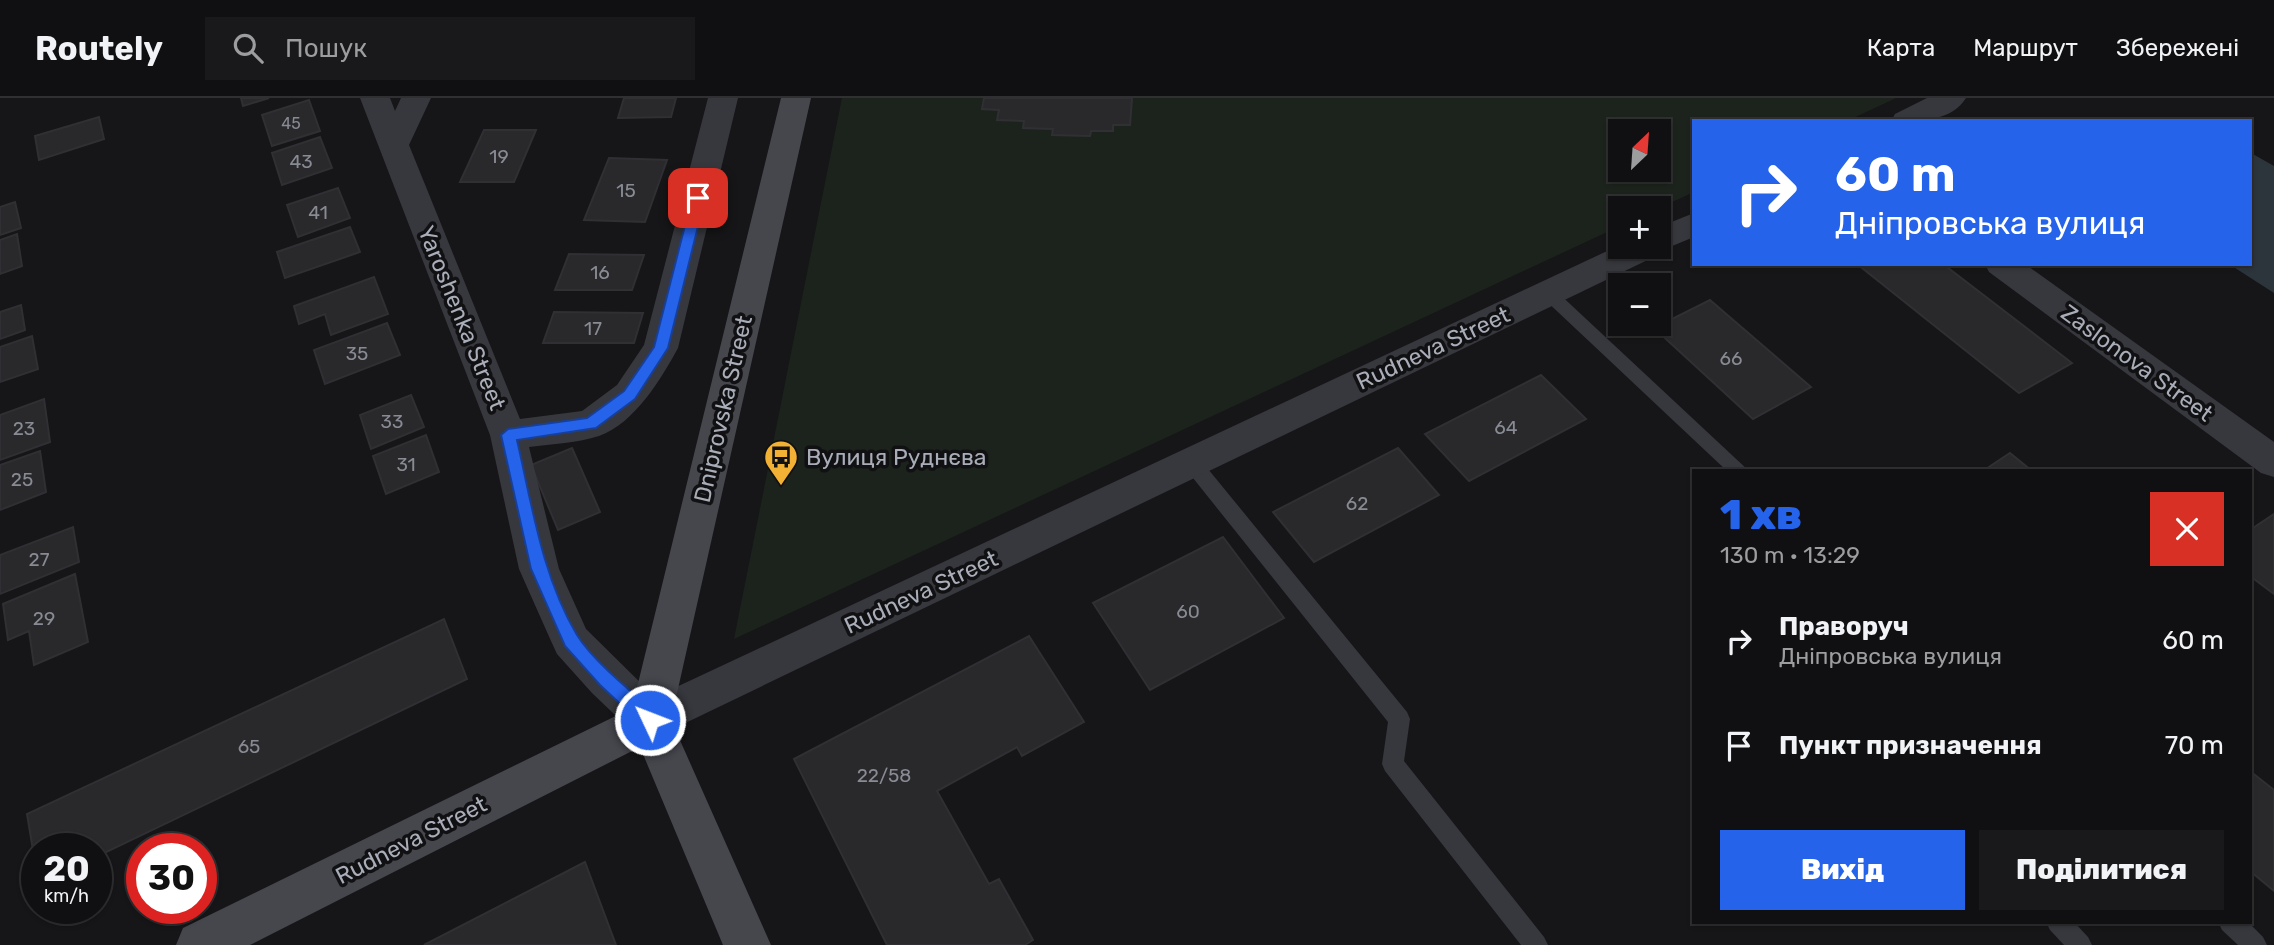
<!DOCTYPE html>
<html lang="uk">
<meta charset="utf-8">
<style>
body{margin:0;font-family:Rubik,sans-serif;background:#19191b;color:#f1f3f6;height:100vh;display:flex;flex-direction:column;font-size:26px;white-space:nowrap}
*{box-sizing:border-box;margin:0}
p{font-size:23px;color:#9c9d9f}
.icon{flex:none;width:38px;height:38px;fill:none;stroke:currentColor;stroke-width:2;stroke-linecap:round;stroke-linejoin:round}
.map{position:relative;flex:1;overflow:hidden}
.panel{position:absolute;left:1692px;top:371px;width:560px;height:455px;display:flex;flex-direction:column;background:#101012;border-radius:0px;box-shadow:0 2px 5px #0004,0 0 0 2px #303032}
.panel>*{flex:none}
.banner{position:absolute;left:1692px;top:21px;width:560px;height:147px;border-radius:0px;box-shadow:0 2px 5px #0004,0 0 0 2px #303032;background:#2563eb;color:#fff;overflow:hidden}
.needle{width:46px;rotate:25deg}
.buttons{position:absolute;left:1608px;top:21px;display:grid;gap:14px}
.buttons a{display:grid;place-items:center;width:63px;height:63px;border-radius:0px;background:#101012;box-shadow:0 2px 5px #0004,0 0 0 2px #303032;font-size:35px}
.speed{position:absolute;left:21px;top:735px;display:flex;gap:14px;font-size:35px;font-weight:700;text-align:center}
.speed>*{display:grid;place-content:center;width:91px;height:91px;border-radius:50%;background:#101012;box-shadow:0 2px 5px #0004,0 0 0 2px #303032;line-height:1}
.speed small{font-size:18px;font-weight:400}
.speed .limit{border:10px solid #d22;background:#fff;color:#111}
.pin{position:absolute;display:grid;place-items:center;width:60px;height:60px;color:#fff;margin:-30px;border-radius:14px;box-shadow:0 4px 10px #0006}
.me{position:absolute;width:77px;margin:-38px;rotate:313deg;stroke-linejoin:round;filter:drop-shadow(0 0 5px #0008)}
.turn{display:flex;align-items:center;gap:24px;height:147px;padding:0 28px;font-size:32px}
.turn .icon{width:91px;height:91px;stroke-width:2.5}
.turn b{display:block;font-size:49px;line-height:60px}
.round{display:grid;place-items:center;flex:none;width:74px;height:74px;border-radius:0px;background:#19191b}
.summary{display:flex;align-items:center;justify-content:space-between;height:119px;padding:0 28px}
h1{font-size:42px;font-weight:800;line-height:52px;color:#2563eb}
.primary-button{display:flex;gap:14px;margin-top:auto;padding:14px 28px}
.primary-button a{flex:1;height:80px;border-radius:0px;background:#2563eb;color:#fff;font-size:28px;font-weight:800;line-height:80px;text-align:center}
.primary-button a+a{background:#19191b;color:#f1f3f6}
ul{padding:0;list-style:none}
li{display:flex;align-items:center;gap:21px;height:105px;padding:0 28px}
li div{flex:1}
li b{display:block;font-size:26px}
li em{font-style:normal}
header{display:flex;align-items:center;gap:42px;box-sizing:border-box;height:98px;padding:0 35px;background:#101012;border-bottom:2px solid #303032}
header strong{font-size:33px}
nav{display:flex;gap:38px;margin-inline-start:auto;font-size:24px}
.search{width:490px;height:63px;background:#19191b;display:flex;align-items:center;gap:18px;box-sizing:border-box;padding:0 24px;border-radius:0px;color:#9c9d9f;font-size:26px}
.map>svg:first-child{display:block}
.green{fill:#1c231d;fill-rule:evenodd}
.water{fill:#2c353c}
.building{fill:#29292c;stroke:#303034;stroke-width:2}
.lines{fill:none;stroke-linecap:round;stroke-linejoin:round}
.lane{fill:#37383d;fill-rule:evenodd}
.street{fill:#37383d;fill-rule:evenodd}
.secondary{fill:#45474d;fill-rule:evenodd}
.route{fill:#2563eb;stroke:#184099;stroke-width:2}
.labels{text-anchor:middle;dominant-baseline:central;stroke-width:7;stroke-linejoin:round;paint-order:stroke}
.far-number-label{font-size:16px;fill:#888b94}
.number-label{font-size:19px;fill:#888b94}
.street-label{font-size:23px;fill:#a8adb8;stroke:#111113}
.poi-label{font-size:23px;fill:#a8adb8;stroke:#111113;text-anchor:start}
</style>
<header>
<strong>Routely</strong>
<div class="search"><svg class="icon" aria-label="search" viewBox="0 0 24 24"><circle cx="10" cy="10" r="6"/><path d="M15 15l6 6"/></svg>Пошук</div>
<nav><a>Карта</a><a>Маршрут</a><a>Збережені</a></nav>
</header>
<div class="map">
<svg width="2274" height="847" viewBox="0 0 2274 847">
<rect width="100%" height="100%" fill="#161618"/>
<path class="green" d="M842,0H1896L1847,23H1694V94L1659,110H1620V128L734,541ZM1620,33H1659V72H1620Z"/>
<polygon class="water" points="2251,55 2274,68 2274,195 2229,166 2250,166"/>
<g class="building">
<polygon points="241,0 269,0 243,8"/>
<polygon points="624,0 676,0 671,19 618,20"/>
<polygon points="984,0 1132,0 1130,27 1113,27 1113,33 1091,33 1090,38 1052,37 1053,31 1023,30 1024,23 997,22 999,12 982,11"/>
<polygon points="309,2 320,33 272,48 262,17"/>
<polygon points="99,19 104,41 39,62 35,38"/>
<polygon points="484,32 536,32 514,84 460,84"/>
<polygon points="320,39 332,70 282,87 272,55"/>
<polygon points="609,60 667,62 645,124 584,122"/>
<polygon points="338,90 350,120 298,139 287,107"/>
<polygon points="15,104 21,130 0,137 0,109"/>
<polygon points="350,129 360,154 285,180 277,154"/>
<polygon points="17,136 22,168 0,176 0,142"/>
<polygon points="569,156 644,157 632,192 555,192"/>
<polygon points="1857,166 1943,166 2072,265 2019,295"/>
<polygon points="374,179 388,216 331,237 325,216 299,226 294,208"/>
<polygon points="1710,202 1811,289 1753,321 1654,230"/>
<polygon points="21,207 25,232 0,241 0,214"/>
<polygon points="554,214 643,215 634,245 543,245"/>
<polygon points="387,225 400,257 325,286 314,252"/>
<polygon points="32,238 38,271 0,284 0,249"/>
<polygon points="1541,277 1586,321 1469,383 1425,336"/>
<polygon points="411,297 424,329 371,351 360,317"/>
<polygon points="44,301 50,344 0,362 0,317"/>
<polygon points="426,337 439,374 386,396 373,358"/>
<polygon points="572,350 600,414 558,432 531,367"/>
<polygon points="1398,350 1439,397 1314,464 1273,414"/>
<polygon points="40,353 46,394 0,412 0,367"/>
<polygon points="2010,355 2032,373 1983,373"/>
<polygon points="2274,416 2274,496 2250,478 2250,432"/>
<polygon points="73,429 79,464 0,496 0,457"/>
<polygon points="1223,439 1284,520 1150,592 1093,505"/>
<polygon points="75,476 88,544 34,567 29,533 8,542 3,506"/>
<polygon points="444,521 467,581 96,759 96,751 37,751 37,776 27,716"/>
<polygon points="1029,538 1084,624 1022,658 1017,649 937,693 989,786 999,781 1033,842 1025,847 887,847 794,661"/>
<polygon points="2250,673 2274,692 2274,793 2250,773"/>
<polygon points="585,764 616,847 424,847"/>
</g>
<g class="lines">
<g class="lane">
<polygon points="1548,189 1554,191 1749,373 1727,373 1542,199 1540,195 1542,191"/>
<polygon points="1192,358 1199,360 1407,614 1410,621 1404,663 1544,839 1548,847 1521,847 1385,673 1382,666 1388,624 1185,370 1183,365 1185,360"/>
<polygon points="2046,824 2074,824 2088,839 2092,847 2064,847 2050,832"/>
<polygon points="2218,824 2248,824 2263,839 2267,847 2238,847 2222,832"/>
</g>
<g class="street">
<path d="M360,0H390L395,13L401,0H431L409,47L520,321L582,313L617,287L644,247L708,0H738L678,250C661,281 635,325 599,338C578,345 552,346 529,349L559,471L586,531L655,599L1620,147L1659,149V129L1694,115V139L1660,153L1658,157L650,642L635,636L592,595L557,556L551,543L519,471L490,337Z"/>
<path d="M1927,0H1966C1950,25 1917,23 1891,23L1895,16Z"/>
<polygon points="1985,166 2025,166 2274,344 2274,379 2261,375 1989,174"/>
</g>
<polygon class="secondary" points="781,0 811,0 671,622 771,847 723,847 640,649 250,847 176,847 183,830 632,610"/>
</g>
<path class="route" d="M698,95L705,100L668,250L635,301L596,330L517,342C532,407 542,478 577,537C593,563 633,595 657,616L659,622L657,628L650,630L644,628L600,587L565,548L531,471L501,337L508,331L587,320L624,293L654,249L692,100Z"/>
<defs>
<g id="bus-pin" transform="scale(1.75)"><path d="M0 17L-7.5 6A9.5 9.5 0 1 1 7.5 6Z" fill="#f2b134" stroke="#111113"/><path d="M-5-6H5V4H4V6H2V4H-2V6H-4V4H-5ZM-3.5-4V0h7V-4ZM-3.5 1.2v1.5H-2V1.2ZM2 1.2v1.5H3.5V1.2Z" fill="#111"/></g>
</defs>
<g fill-rule="evenodd">
<use href="#bus-pin" x="781" y="359"/>
</g>
<g class="labels">
<g class="far-number-label">
<text x="291" y="25">45</text>
</g>
<g class="number-label">
<text x="499" y="58">19</text>
<text x="301" y="63">43</text>
<text x="626" y="92">15</text>
<text x="318" y="114">41</text>
<text x="600" y="174">16</text>
<text x="593" y="230">17</text>
<text x="357" y="255">35</text>
<text x="1731" y="260">66</text>
<text x="392" y="323">33</text>
<text x="1506" y="329">64</text>
<text x="24" y="330">23</text>
<text x="406" y="366">31</text>
<text x="22" y="381">25</text>
<text x="1357" y="405">62</text>
<text x="39" y="461">27</text>
<text x="1188" y="513">60</text>
<text x="44" y="520">29</text>
<text x="249" y="648">65</text>
<text x="884" y="677">22/58</text>
</g>
<g class="street-label">
<text transform="translate(462 220) rotate(68)">Yaroshenka Street</text>
<text transform="translate(1433 250) rotate(-25)">Rudneva Street</text>
<text transform="translate(2137 265) rotate(36)">Zaslonova Street</text>
<text transform="translate(723 311) rotate(-77)">Dniprovska Street</text>
<text transform="translate(921 494) rotate(-25)">Rudneva Street</text>
<text transform="translate(411 742) rotate(-27)">Rudneva Street</text>
</g>
<g class="poi-label">
<text x="806" y="359">Вулиця Руднєва</text>
</g>
</g>
</svg>
<div class="buttons">
<a><svg class="needle" viewBox="-14 -14 28 28"><path d="M0-13l5 13h-10z" fill="#e53935"/><path d="M0 13l5-13h-10z" fill="#9c9d9f"/></svg></a>
<a>+</a>
<a>−</a>
</div>
<div class="speed"><div>20<small>km/h</small></div><div class="limit">30</div></div>
<div class="pin" style="left:698px;top:100px;background:#d93025"><svg class="icon" aria-label="arrive" viewBox="0 0 24 24"><path d="M6 21V4h12l-3 4 3 4H6"/></svg></div>
<svg class="me" style="left:650px;top:622px" viewBox="-20 -20 40 40"><circle r="17" fill="#2563eb" stroke="#fff" stroke-width="3"/><path d="M0-11L8 9 0 5-8 9z" fill="#fff"/></svg>
<div class="banner">
<div class="turn"><svg class="icon" aria-label="right" viewBox="0 0 24 24"><path d="M7 20v-9h11M14 6l5 5-5 5"/></svg><div><b>60 m</b>Дніпровська вулиця</div></div>
</div>
<section class="panel">
<div class="summary"><div><h1>1 хв</h1><p>130 m · 13:29</p></div><a class="round" style="background:#d93025;color:#fff"><svg class="icon" aria-label="close" viewBox="0 0 24 24"><path d="M6 6l12 12M18 6L6 18"/></svg></a></div>
<ul>
<li><svg class="icon" aria-label="right" viewBox="0 0 24 24"><path d="M7 20v-9h11M14 6l5 5-5 5"/></svg><div><b>Праворуч</b><p>Дніпровська вулиця</p></div><em>60 m</em></li>
<li><svg class="icon" aria-label="arrive" viewBox="0 0 24 24"><path d="M6 21V4h12l-3 4 3 4H6"/></svg><div><b>Пункт призначення</b></div><em>70 m</em></li>
</ul>
<div class="primary-button"><a>Вихід</a><a>Поділитися</a></div>
</section>
</div>
